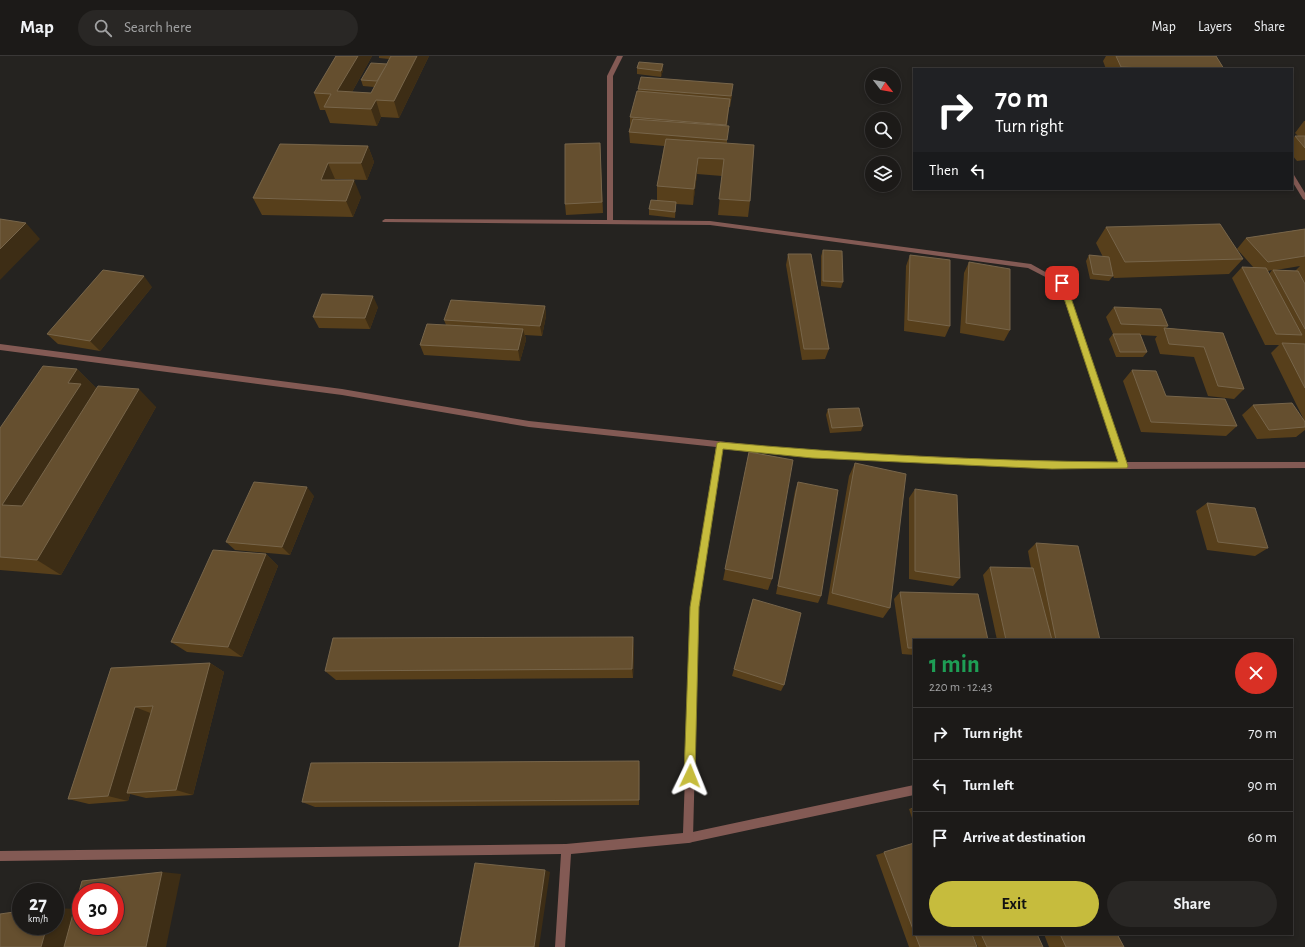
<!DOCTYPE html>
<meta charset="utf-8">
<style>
body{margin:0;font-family:"Alegreya Sans",sans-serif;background:#292725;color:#f1f3f6;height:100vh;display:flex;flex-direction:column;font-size:15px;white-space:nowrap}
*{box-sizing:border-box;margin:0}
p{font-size:13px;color:#a0a1a2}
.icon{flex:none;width:22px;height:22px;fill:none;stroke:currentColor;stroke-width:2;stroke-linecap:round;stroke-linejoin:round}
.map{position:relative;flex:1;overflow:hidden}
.panel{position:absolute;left:913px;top:583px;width:380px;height:296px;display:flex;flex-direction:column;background:#1c1a18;border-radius:0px;box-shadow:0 2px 6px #0003,0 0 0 1px #3a3837}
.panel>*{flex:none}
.hud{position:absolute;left:913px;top:12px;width:380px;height:122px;border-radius:0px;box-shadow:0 2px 6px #0003,0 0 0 1px #3a3837;background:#202124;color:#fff;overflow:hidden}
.needle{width:26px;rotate:121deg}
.controls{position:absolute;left:865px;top:12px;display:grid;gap:8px}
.controls a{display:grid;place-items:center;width:36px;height:36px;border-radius:50%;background:#1c1a18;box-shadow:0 2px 6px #0003,0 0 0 1px #3a3837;font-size:20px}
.speed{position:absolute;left:12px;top:827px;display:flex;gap:8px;font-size:20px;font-weight:700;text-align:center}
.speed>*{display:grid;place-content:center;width:52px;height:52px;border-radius:50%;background:#1c1a18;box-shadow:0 2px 6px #0003,0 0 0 1px #3a3837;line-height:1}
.speed small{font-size:10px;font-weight:400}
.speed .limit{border:6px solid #d22;background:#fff;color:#111}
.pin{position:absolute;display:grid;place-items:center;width:34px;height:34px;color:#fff;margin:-17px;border-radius:8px;box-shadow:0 2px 6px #0006}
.me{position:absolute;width:44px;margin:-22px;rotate:2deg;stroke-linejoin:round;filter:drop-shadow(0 0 3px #0008)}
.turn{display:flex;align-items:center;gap:14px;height:84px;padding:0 16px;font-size:18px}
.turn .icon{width:52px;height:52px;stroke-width:2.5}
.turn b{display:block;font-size:28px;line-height:34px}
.then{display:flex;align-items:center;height:38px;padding:0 16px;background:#0003;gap:8px;font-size:15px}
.round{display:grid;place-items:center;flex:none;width:42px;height:42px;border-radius:21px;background:#292725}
.overview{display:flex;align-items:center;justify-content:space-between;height:68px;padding:0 16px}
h1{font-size:24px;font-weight:700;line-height:30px;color:#1e9e55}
.button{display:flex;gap:8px;margin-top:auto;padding:8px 16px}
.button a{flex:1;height:46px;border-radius:24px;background:#c6bc3d;color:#111;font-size:16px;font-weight:700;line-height:46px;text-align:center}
.button a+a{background:#292725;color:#f1f3f6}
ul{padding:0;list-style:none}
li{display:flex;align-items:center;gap:12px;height:52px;padding:0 16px;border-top:1px solid #3a3837}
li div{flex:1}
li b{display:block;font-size:15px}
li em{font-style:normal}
header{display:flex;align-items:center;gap:24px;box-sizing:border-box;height:56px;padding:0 20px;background:#1c1a18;border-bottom:1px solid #3a3837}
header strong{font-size:19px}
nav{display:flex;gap:22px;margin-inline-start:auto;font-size:14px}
.search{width:280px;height:36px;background:#292725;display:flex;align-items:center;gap:10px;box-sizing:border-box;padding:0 14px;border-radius:22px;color:#a0a1a2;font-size:15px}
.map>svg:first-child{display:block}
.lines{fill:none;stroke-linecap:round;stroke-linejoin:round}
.lane{fill:#835a54;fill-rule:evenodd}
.street{fill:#835a54;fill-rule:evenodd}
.wall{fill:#573f1b;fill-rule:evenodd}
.shaded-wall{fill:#3d2d15}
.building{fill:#654f2f;stroke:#77654a;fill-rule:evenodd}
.route{fill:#c6bc3d;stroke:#817a28}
</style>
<header>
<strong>Map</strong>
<div class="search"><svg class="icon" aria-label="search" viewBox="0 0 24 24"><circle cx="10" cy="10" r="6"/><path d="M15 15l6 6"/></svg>Search here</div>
<nav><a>Map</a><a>Layers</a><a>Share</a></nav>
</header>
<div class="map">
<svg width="1305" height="891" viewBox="0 0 1305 891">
<rect width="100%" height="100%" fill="#252320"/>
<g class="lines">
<polygon class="lane" points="914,729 914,739 688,787 684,786 683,782 684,778 688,777"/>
<g class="street">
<polygon points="617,0 623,0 613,20 613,164 710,165 1031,208 1065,227 1126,406 1305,406 1305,412 1124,413 1052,412 812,401 723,392 699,551 693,782 692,786 688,787 571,798 565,891 555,891 561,798 0,805 0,795 566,788 683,777 691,551 716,391 529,371 342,339 0,294 0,288 342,333 529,365 812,395 1052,406 1119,406 1059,228 1028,212 710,169 383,166 382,165 385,163 607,164 607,20"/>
<polygon points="1292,118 1294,119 1305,137 1305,144 1303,143 1292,125"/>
</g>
</g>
<g class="wall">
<polygon points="336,0 372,0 352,36 371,37 374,31 363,30 361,24 387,8 389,3 379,2 379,0 429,0 399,62 381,61 377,70 330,67 325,54 320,54 314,37"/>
<polygon points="1106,0 1216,0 1224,13 1106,13 1103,5"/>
<polygon points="663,8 663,14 661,21 637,18 637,12"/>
<polygon points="638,33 732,39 730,51 729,51 727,70 727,87 750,145 748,161 718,159 722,120 697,118 693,149 676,148 675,162 649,159 649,153 657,144 657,130 664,90 630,87 629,76 630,71 630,61 638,35"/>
<polygon points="1304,65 1305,65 1305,104 1297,105 1292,99 1292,85 1295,80 1298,80 1295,77"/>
<polygon points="600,87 603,157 566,159 565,148"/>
<polygon points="280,88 368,90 374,106 367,124 335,123 335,124 361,141 353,161 262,159 253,142"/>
<polygon points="1106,171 1243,203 1229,218 1114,222 1113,220 1109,225 1090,223 1086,205 1089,199 1103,201 1096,187"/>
<path d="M1305,173V374L1296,381L1257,383L1242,359L1253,349L1303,362L1271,297L1279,289H1265L1232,222L1242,211L1254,212L1237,193L1246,182ZM1300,210L1295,215L1276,214ZM1272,214L1269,218L1268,215Z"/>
<polygon points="823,194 843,226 841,232 821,230 821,200"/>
<polygon points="788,198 829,293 825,303 802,304 786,209"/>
<polygon points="910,199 950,270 945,281 904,275 906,210"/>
<polygon points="969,206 1010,274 1004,285 960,277 964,217"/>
<polygon points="152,231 100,295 58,288 47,278"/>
<polygon points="545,250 546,260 542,280 525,279 526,284 520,305 424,299 420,289 446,269 444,264"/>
<polygon points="378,251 370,273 319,272 313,261"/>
<polygon points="1114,251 1168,270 1166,272 1223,277 1244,333 1234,343 1208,340 1194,301 1160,298 1155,283 1157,280 1140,279 1147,296 1143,301 1116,301 1109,283 1113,278 1106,261"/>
<polygon points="77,313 96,332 156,351 61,519 0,514 0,372"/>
<polygon points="1132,314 1166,340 1237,370 1226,380 1141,376 1123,325"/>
<polygon points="828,353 863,370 861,375 830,377 826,359"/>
<polygon points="749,396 772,523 768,534 723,524"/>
<polygon points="855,407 890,552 883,562 827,548 849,420"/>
<polygon points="798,426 821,540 818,547 776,538 795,435"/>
<polygon points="915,433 960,522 953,530 909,523 909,442"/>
<polygon points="314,440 290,499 235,494 226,486"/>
<polygon points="1207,447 1268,492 1255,500 1207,494 1196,455"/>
<polygon points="1036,487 1100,584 997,584 983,519 990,511 1031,512 1028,495"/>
<polygon points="266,498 278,510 242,601 187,596 171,586"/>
<polygon points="900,536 914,584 914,599 902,598 894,543"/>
<polygon points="753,543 784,629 781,635 732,620"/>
<polygon points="634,590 633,622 336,624 325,615"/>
<polygon points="210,607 224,616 193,739 146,742 130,738 128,745 89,748 68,743 111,612"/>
<polygon points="639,705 639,749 315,751 302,746"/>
<polygon points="914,751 914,768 909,753"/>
<polygon points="914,787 914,878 972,878 977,891 909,891 876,799"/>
<polygon points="972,878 1037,878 1043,891 978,891"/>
<polygon points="1044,878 1117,878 1124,891 1049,891"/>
</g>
<g class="shaded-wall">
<polygon points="358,0 372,0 343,52 337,35"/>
<polygon points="417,0 429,0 399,62 394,45"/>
<polygon points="663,8 663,14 661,21 661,15"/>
<polygon points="376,44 381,61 377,70 371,53"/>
<polygon points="368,90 374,106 367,124 361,107"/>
<polygon points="698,102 697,118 693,149 694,133"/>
<polygon points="328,107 335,123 328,140 321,124"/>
<polygon points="354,124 361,141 353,161 346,145"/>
<polygon points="26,167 40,183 0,224 0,193"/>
<polygon points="144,220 152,231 100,295 90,285"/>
<polygon points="373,240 378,251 370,273 365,262"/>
<polygon points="545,250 546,260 542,280 540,270"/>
<polygon points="523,273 526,284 520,305 518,294"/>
<polygon points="77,313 96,332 27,465 2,449 68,327"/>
<polygon points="139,333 156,351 61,519 37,504"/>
<polygon points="307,431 314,440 290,499 282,491"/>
<polygon points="266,498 278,510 242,601 228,591"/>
<polygon points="633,581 634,590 633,622 632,613"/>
<polygon points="210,607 224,616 193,739 176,734"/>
<polygon points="135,651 153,658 127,737 130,738 128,745 108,740"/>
<polygon points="639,705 640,712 639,749"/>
<polygon points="545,814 550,816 539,891 534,891"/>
<polygon points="162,816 181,818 166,891 146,891"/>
<polygon points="55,852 76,853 65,891 41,891 47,870 55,870"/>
</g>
<g class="building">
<polygon points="336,0 358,0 337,35 371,37 391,0 417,0 394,45 376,44 371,53 324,51 331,38 314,37"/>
<polygon points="1116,0 1216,0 1224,13 1168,13 1121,11"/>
<polygon points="639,6 663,8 661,15 637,12"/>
<polygon points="371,7 387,8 377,25 361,24"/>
<polygon points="641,21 733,28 731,40 638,33"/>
<polygon points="637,35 730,43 726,69 630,61"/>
<polygon points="633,63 729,70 727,84 629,76"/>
<polygon points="1295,80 1305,80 1305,92"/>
<polygon points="666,83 754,89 750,145 719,143 724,103 698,102 694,133 657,130"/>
<polygon points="600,87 602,146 565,148 565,88"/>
<polygon points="280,88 368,90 361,107 328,107 321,124 354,124 346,145 253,142"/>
<polygon points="651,144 676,146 675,156 649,153"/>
<polygon points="0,163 26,167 0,193"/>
<polygon points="1220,168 1243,203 1125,206 1106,171"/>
<polygon points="1305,173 1305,200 1268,206 1246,182"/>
<polygon points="823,194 842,195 843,226 823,225"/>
<polygon points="788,198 811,198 829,293 804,293"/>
<polygon points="910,199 950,204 950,270 908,264"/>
<polygon points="1089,199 1109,201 1113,220 1093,218"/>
<polygon points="969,206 1010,213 1010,274 966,267"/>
<polygon points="1242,211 1266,212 1302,279 1276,278"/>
<polygon points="103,214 144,220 90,285 47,278"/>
<polygon points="1273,214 1298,215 1305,228 1305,273"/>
<polygon points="322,238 373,240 365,262 313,261"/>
<polygon points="451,244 545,250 540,270 444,264"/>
<polygon points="1114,251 1161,253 1168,270 1121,268"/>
<polygon points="427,268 523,273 518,294 420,289"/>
<polygon points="1164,272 1223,277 1244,333 1218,330 1204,291 1169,288"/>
<polygon points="1113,278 1140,278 1147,296 1120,296"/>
<polygon points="1282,287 1305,288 1305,332"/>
<polygon points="43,310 77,313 68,327 81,328 2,449 22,450 98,330 139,333 37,504 0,501 0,372"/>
<polygon points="1132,314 1156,315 1166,340 1225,343 1237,370 1151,366"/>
<polygon points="1292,347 1305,366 1305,371 1269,374 1253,349"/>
<polygon points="859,352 863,370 832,372 828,353"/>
<polygon points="749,396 793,404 772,523 725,513"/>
<polygon points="855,407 906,418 890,552 832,537"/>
<polygon points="254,426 307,431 282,491 226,486"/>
<polygon points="798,426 838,434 821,540 778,530"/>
<polygon points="915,433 957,439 960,522 915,515"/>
<polygon points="1207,447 1255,452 1268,492 1218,486"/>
<polygon points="1036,487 1078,490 1100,584 1056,584"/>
<polygon points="213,494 266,498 228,591 171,586"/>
<polygon points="990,511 1033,512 1052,584 1006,584"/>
<polygon points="900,536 978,538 988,584 914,584 914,592 908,592"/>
<polygon points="753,543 801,557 784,629 734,613"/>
<polygon points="633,581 632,613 325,615 333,582"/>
<polygon points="210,607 176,734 127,737 153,650 135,651 108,740 68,743 111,612"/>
<polygon points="639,705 639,744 302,746 311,707"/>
<polygon points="914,751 914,757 912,752"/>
<polygon points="914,787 914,876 884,796"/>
<polygon points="475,807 545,814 534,891 459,891"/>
<path d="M162,816L146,891H64L82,825ZM81,836H115V870H81Z"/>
<polygon points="21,855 21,870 47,870 41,891 0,891 0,858"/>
<polygon points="915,878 972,878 977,891 920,891"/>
<polygon points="981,878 1037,878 1043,891 987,891"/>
<polygon points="1060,878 1117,878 1124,891 1066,891"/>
</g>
<path class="route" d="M1062,224L1066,227L1128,410L1127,412L1052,413L812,402L723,393L699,551L695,720L693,724L690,725L686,724L684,720L690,551L717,387L720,386C852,398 985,405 1118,406L1059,227Z"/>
</svg>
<div class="controls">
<a><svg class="needle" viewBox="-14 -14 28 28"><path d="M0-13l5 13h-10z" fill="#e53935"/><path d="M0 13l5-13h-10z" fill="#a0a1a2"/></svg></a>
<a><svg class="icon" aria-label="search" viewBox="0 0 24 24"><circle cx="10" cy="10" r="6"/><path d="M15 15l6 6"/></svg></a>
<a><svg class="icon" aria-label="layers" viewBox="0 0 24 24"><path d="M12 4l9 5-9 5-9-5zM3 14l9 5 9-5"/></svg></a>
</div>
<div class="speed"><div>27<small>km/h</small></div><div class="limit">30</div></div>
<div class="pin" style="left:1062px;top:227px;background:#d93025"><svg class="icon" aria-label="arrive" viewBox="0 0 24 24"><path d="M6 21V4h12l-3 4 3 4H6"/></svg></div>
<svg class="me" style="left:690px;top:720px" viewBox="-20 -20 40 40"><path d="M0-17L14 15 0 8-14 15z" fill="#c6bc3d" stroke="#fff" stroke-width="4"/></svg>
<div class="hud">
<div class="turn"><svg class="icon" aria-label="right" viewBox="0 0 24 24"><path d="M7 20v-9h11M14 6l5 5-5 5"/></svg><div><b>70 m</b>Turn right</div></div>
<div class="then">Then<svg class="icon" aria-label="left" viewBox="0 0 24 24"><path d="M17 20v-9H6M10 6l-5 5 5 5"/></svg></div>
</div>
<section class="panel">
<div class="overview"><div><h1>1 min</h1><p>220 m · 12:43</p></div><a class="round" style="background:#d93025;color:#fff"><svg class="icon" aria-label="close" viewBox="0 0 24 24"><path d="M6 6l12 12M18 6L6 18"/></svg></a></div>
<ul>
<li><svg class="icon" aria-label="right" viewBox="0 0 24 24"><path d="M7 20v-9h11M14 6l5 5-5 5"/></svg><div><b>Turn right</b></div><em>70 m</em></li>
<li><svg class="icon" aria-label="left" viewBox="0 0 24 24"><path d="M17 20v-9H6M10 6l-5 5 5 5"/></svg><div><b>Turn left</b></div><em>90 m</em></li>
<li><svg class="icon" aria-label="arrive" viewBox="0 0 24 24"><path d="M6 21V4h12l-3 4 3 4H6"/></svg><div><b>Arrive at destination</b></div><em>60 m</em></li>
</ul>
<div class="button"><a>Exit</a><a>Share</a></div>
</section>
</div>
